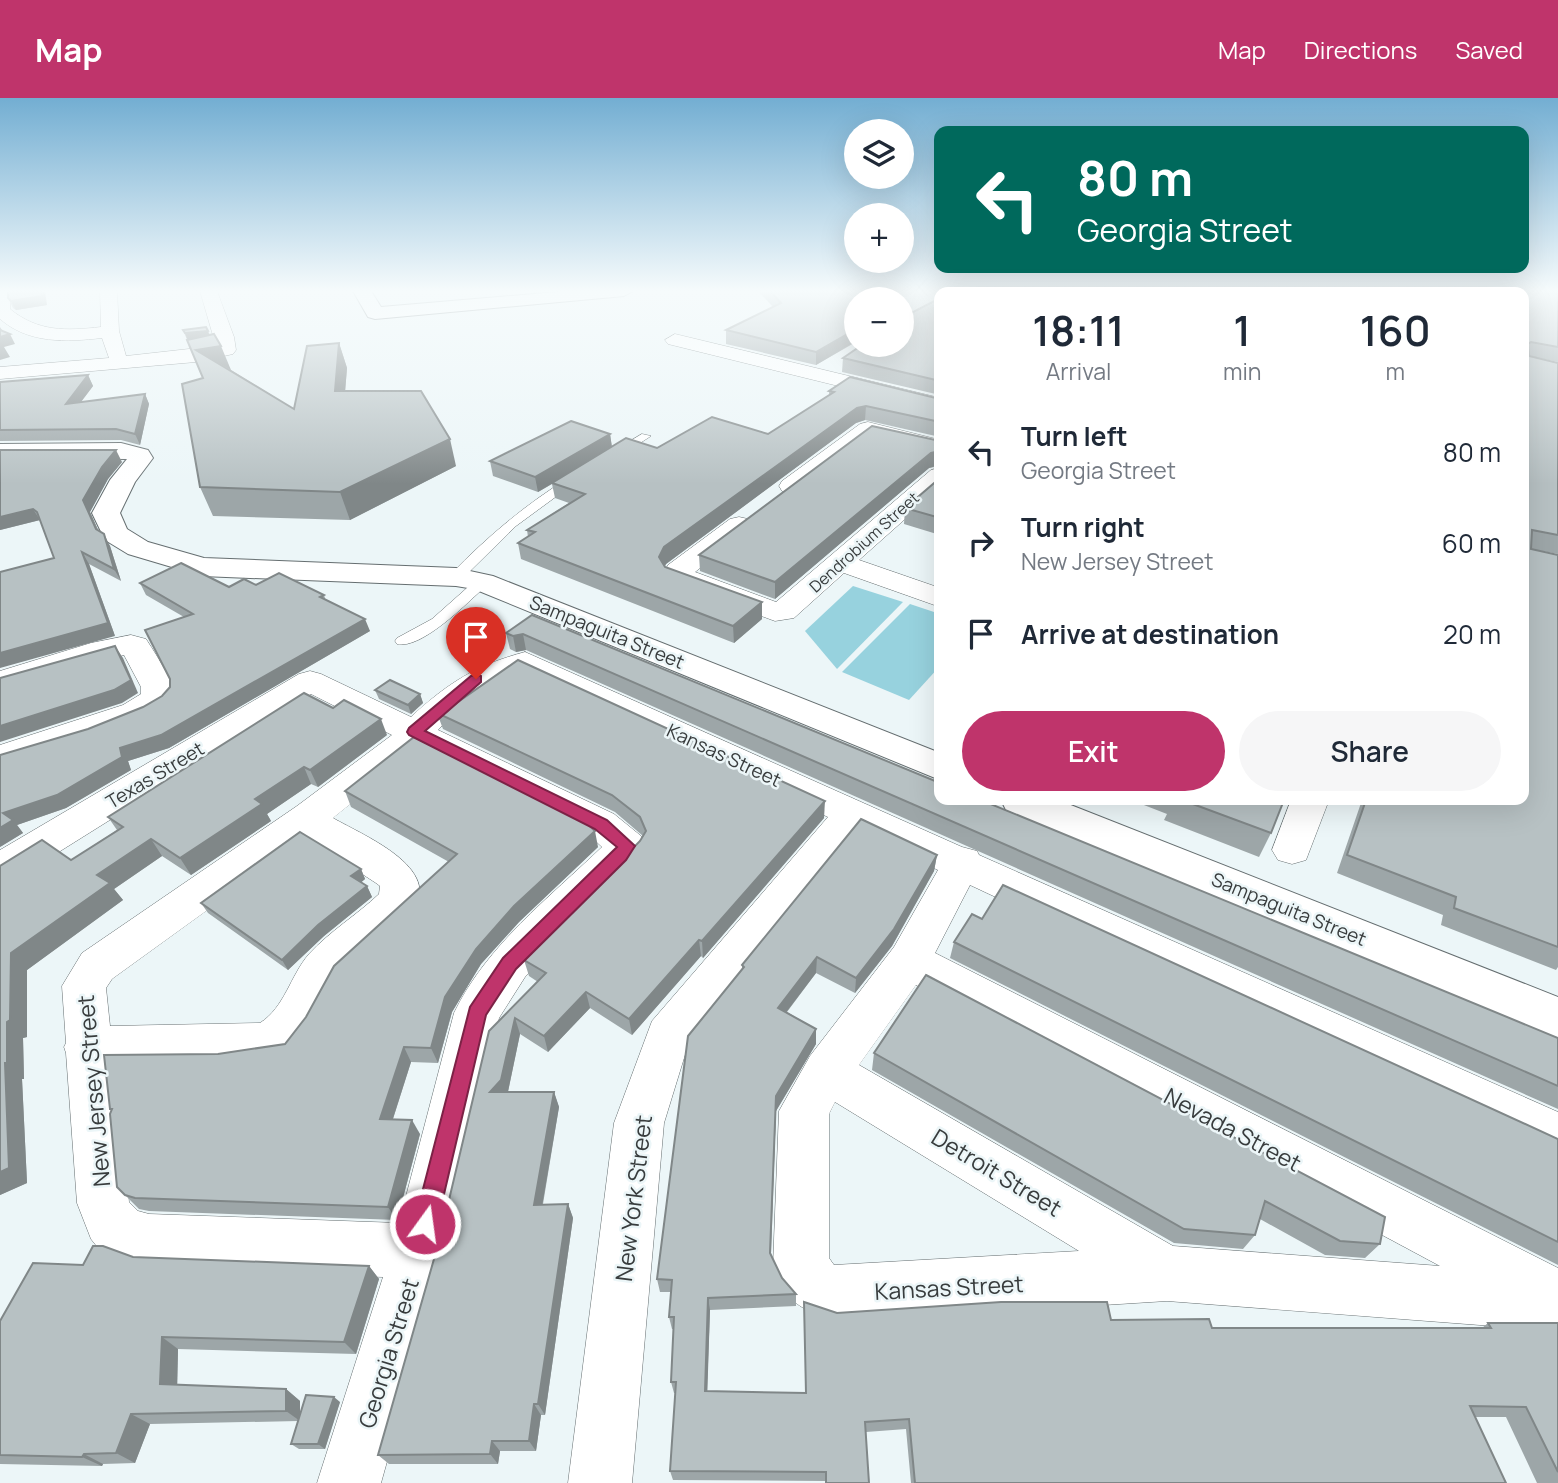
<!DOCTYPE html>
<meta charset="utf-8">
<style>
body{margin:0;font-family:Manrope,sans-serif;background:#f6f6f7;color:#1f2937;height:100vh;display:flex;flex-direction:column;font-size:26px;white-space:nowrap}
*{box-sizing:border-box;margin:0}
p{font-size:23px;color:#747a83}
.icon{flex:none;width:38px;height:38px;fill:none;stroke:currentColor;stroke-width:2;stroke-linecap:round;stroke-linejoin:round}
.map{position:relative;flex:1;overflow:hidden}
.details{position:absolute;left:934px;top:189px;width:595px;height:518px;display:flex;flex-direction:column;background:#fff;border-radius:14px;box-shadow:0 7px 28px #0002}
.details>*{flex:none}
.hud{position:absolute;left:934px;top:28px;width:595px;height:147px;border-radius:14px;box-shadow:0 7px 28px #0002;background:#00695c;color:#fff;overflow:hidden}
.tools{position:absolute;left:844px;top:21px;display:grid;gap:14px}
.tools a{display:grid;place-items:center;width:70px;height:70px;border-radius:50%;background:#fff;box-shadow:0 7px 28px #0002;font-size:35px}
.pin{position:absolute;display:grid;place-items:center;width:60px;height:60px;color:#fff;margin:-72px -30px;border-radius:50% 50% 50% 0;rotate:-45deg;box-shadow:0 0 7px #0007}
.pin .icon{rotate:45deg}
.me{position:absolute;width:77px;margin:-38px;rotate:14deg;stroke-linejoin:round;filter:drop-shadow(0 0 5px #0008)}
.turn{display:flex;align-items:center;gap:24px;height:147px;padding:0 28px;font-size:32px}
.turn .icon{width:91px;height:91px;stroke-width:2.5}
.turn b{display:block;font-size:49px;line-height:60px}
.eta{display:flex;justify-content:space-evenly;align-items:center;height:119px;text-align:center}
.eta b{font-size:42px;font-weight:600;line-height:49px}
.primary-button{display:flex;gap:14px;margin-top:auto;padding:14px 28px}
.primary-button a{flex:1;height:80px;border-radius:42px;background:#bf346b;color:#fff;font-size:28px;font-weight:600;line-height:80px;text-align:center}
.primary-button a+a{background:#f6f6f7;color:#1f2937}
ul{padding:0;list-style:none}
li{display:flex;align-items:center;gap:21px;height:91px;padding:0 28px}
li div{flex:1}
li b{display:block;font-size:26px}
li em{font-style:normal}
header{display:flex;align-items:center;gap:42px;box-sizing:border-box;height:98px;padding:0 35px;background:#bf346b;color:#fff}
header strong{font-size:33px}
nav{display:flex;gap:38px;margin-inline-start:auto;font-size:24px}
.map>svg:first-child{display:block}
.green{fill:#97d2de}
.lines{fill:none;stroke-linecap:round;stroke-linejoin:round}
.service-casing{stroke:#656e70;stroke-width:1}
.minor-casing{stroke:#656e70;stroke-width:1}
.tertiary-casing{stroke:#656e70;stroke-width:2}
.secondary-casing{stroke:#656e70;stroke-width:2}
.service{fill:#fff;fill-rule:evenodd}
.minor{fill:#fff;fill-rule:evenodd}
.tertiary{fill:#fff;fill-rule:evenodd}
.secondary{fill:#fff;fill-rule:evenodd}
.wall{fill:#9da6a8}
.shaded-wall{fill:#808788}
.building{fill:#b7c1c3;stroke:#808788;stroke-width:2}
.route{fill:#bf346b;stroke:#7c2246;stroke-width:2}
.labels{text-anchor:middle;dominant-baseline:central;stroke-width:5;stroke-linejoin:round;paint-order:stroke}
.far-street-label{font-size:16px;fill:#383c3d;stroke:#ecf6f8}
.street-label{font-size:19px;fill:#383c3d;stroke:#ecf6f8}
.near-street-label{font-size:23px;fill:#383c3d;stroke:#ecf6f8}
</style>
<header>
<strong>Map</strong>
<nav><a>Map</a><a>Directions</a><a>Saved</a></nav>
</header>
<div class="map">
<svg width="1558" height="1385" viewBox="0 0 1558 1385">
<rect width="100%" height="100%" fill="#ecf6f8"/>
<g class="green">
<polygon points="853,488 903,504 837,571 805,533"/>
<polygon points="910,506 940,516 940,568 909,602 842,574"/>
</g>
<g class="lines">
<g class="service-casing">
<g id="service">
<polygon points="642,336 651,338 620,358 612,358 612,354"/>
<path d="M570,379L580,381L516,428L461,482H451V476C487,439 526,406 570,379Z"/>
<path d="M482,480L487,481V487C469,503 422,552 397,546L395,543L397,540L432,521L477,481Z"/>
</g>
</g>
<g class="minor-casing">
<g id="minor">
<path d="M0,193H11L10,211C38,234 66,233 101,229L100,193H117L119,233L126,258L216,248L200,193H217L234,239L236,252L233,256L196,264L0,281V269L109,260L102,240C66,244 29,246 0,221Z"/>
<polygon points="675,236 940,300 940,313 668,246 665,242"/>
<polygon points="868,324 940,342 940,356 872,339 800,393 791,395 782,393 779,388 782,383 860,326"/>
<polygon points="940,370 940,390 859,462 940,490 940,509 844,475 794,520 775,523 667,483 663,477 668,467 730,421 739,419 748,421 752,427 748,433 695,474 776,504 931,372"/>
<path d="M131,537L146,541C153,552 177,588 175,600C170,622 26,664 0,671V647L123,607L141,596V589L124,557L0,594V573L91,545Z"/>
<path d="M525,554L962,749L977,753L979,757L1558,1014V1063L970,787L935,855L1558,1170V1233L1167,1203L835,1224C797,1208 790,1208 773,1168L779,1013L810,958L894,849L938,772L859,734L688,947L664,1025L632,1385H568L614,1025L652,923L828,719L522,575C488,583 462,608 438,632L614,716L641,738L646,748L641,758L525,879L499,920L446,1153L381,1385H317L383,1179L149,1170L99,1151L91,1141L77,1105L66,955L64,949L66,945L62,888L82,855L297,708L392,637L311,596L14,782L0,786V752L299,576L310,573L321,576L411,619C448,585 476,567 525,554ZM419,651L588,736L602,749C550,799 486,848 454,915L399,1125L149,1116L138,1113L129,1104L115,969C163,968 248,975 289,956C318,942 321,905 340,882C359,859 386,843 407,821C452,773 366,739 333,720ZM307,740L376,785L380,788L379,796C357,817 330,833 309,856C290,878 285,909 260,925L110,928L106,890L112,881ZM916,887L1440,1168L1173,1148L859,967ZM835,1004L1079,1153L834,1167L829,1160V1016Z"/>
<polygon points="1291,702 1329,702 1306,762 1292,766 1278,762 1272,752"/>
</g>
</g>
<g class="tertiary-casing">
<polygon id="tertiary" points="353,193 371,193 381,209 568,193 633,193 624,198 375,221 368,219"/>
</g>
<g class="secondary-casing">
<g id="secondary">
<polygon points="121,345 148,352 153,360 135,384 120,415 127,431 148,444 204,460 456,470 493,478 940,655 940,682 474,491 456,488 202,478 128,456 105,442 92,415 110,382 127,361 0,360 0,346"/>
<polygon points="1001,702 1058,702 1558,899 1558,941 1006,712"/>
</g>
</g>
<use href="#service" class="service"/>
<use href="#minor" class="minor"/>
<use href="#tertiary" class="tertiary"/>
<use href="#secondary" class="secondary"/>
</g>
<g class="wall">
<polygon points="758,193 858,193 856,201 856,244 816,267 726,246 726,232 773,209"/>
<polygon points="1086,193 1558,193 1558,264 1529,258 1558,265 1558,456 1531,451 1558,457 1558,869 1556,872 1441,827 1443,817 1337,775 1362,702 1524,702 1524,194"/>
<polygon points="8,200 47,207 16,212 13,210"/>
<polygon points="940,200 940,297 842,274 843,260 902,220"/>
<polygon points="206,229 210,237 231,272 294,311 339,245 347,270 345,293 456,368 350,422 213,418 200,389 203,280 183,232"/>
<polygon points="88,277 93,288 81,304 145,296 149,306 140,347 121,342 0,343 0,284"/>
<polygon points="829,293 940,301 940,339 865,322 856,325 666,466 664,469 762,504 762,521 734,545 521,461 518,445 528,439 527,432 569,405 555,400 552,386 538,394 493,378 490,363 610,336 612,349 657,350 768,336 829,297"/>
<polygon points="940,343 940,368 929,370 775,501 700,473 699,457"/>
<polygon points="0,352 122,364 108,381 90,414 98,432 110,448 121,483 89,466 115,538 54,460 40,422 0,432"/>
<polygon points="940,380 940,437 904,426 905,410"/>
<polygon points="140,485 229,489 256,487 324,497 326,503 370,533 169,650 128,663 131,672 66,710 17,727 23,735 0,749 88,631 143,609 162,598 170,589 184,519 146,497"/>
<polygon points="532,517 1558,940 1558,1011 526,552 516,554 510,551 506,535"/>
<polygon points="375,592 420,596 423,605 411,616 379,601"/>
<polygon points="455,606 824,720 703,860 701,858 632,937 590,910 548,954 520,936 508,994 554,994 559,1009 543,1106 568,1106 573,1120 545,1317 541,1317 536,1353 500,1353 498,1366 389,1366 378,1357 440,1140 489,933 538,884 529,878 524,862 640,743 643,738 615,714 443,631 437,615"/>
<polygon points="387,637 318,689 311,686 267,716 271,723 191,777 162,758 114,791 123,802 27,872 27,939 23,940 24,981 22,981 27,1085 0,1097 0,768 71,762 117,732 108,719"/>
<polygon points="345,693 598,749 519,824 481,866 452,914 438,965 411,964 393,1021 420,1036 397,1122 149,1113 139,1111 117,1089 111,1013 110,1011 218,956 285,946 449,764 351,709"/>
<polygon points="1131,702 1284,702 1271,735 1259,759 1164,722 1167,716"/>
<polygon points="937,757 934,773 892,848 855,895 816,875 787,914 816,931 816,946 776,1013 771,1156 782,1180 796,1196 796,1208 710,1212 707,1293 806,1295 804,1204 837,1215 1111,1222 1212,1230 1482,1230 1488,1225 1558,1225 1558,1385 1537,1385 1506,1319 1475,1319 1506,1385 911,1385 906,1331 866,1334 869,1385 825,1385 825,1383 673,1382 670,1373 676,1295 674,1295 671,1284 674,1231 672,1231 669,1219 671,1194 660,1194 657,1181 742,871 742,867"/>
<polygon points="361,771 365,781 361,784 367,788 372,799 324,838 288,872 208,815 201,805"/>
<polygon points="982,821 1558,1041 1558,1167 950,860 954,844"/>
<polygon points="874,955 1380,1146 1365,1160 1325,1157 1260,1121 1255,1137 1243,1151 1174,1145 872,972"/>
<polygon points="133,1159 369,1168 379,1181 356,1256 178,1251 177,1287 286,1291 300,1303 300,1319 340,1304 325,1351 299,1351 291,1346 298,1323 150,1326 135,1365 103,1366 102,1368 0,1366 0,1223 83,1167"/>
</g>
<g class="shaded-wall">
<polygon points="42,193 45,193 47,207 16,212 11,203"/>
<polygon points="0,229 5,237 10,236 15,246 4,249 10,259 0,262"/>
<polygon points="206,229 213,246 190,248 185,235"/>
<polygon points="855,231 855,244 816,267 816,254"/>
<polygon points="339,245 347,270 343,319 335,293"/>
<polygon points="221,248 231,272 196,252"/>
<polygon points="88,277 93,288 71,317 66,306"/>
<polygon points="145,296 149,306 140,347 135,336"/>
<polygon points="866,308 865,322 856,325 666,466 661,476 659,459 664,449 857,310"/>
<polygon points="610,336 612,350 538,394 535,379"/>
<polygon points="450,341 456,368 350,422 340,394"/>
<polygon points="116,352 122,364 108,381 90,414 103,443 83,402 102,369"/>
<polygon points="940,353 939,367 929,370 775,501 775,484 931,355"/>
<polygon points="33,411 40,422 0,432 0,419"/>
<polygon points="104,436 110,448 121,483 114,471"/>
<polygon points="82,454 89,466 115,538 0,570 0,555"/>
<polygon points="762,504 762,521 734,545 733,528"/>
<polygon points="365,521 370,533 169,650 128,663 131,672 66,710 17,727 23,735 0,749 0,730 3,715 120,650"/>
<polygon points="523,536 526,552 516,554 513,538"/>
<polygon points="115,548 123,560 138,595 122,605 0,644 0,628"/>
<polygon points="420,596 423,605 411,616 408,607"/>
<polygon points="381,621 387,637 318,689 310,672"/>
<polygon points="304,669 311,686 267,716 271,723 191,777 180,760 255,701"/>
<polygon points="825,703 824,720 703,860 702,843"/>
<polygon points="595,733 598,749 519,824 481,866 452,914 438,965 431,950 445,899 476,851 514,808"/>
<polygon points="151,741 162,758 114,791 123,802 27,872 27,939 23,940 24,981 22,981 27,1085 0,1097 0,1074 7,924 11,855 97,777"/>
<polygon points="937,757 934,773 892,848 855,895 856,880"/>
<polygon points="361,771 365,781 356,789 351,778"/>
<polygon points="367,788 372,799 324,838 288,872 282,862 318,827"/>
<polygon points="699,842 701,858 632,937 629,921"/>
<polygon points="817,859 816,875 778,925 778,910"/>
<polygon points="586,894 590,910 548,954 544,938"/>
<polygon points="515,920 520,936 507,998 490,994"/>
<polygon points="816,931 816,946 776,1013 770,1168 776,998"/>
<polygon points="404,949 411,964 388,1036 380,1021"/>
<polygon points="554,994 559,1009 540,1120 534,1107"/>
<polygon points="412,1022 420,1036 397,1122 388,1109"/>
<polygon points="568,1106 573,1120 545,1317 538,1306"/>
<polygon points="369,1168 379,1181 356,1256 344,1244"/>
<polygon points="708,1200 710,1212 707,1304 705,1293"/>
<polygon points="162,1239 178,1251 177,1297 160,1286"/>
<polygon points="286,1291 300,1303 300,1323 286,1313"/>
<polygon points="334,1299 340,1304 325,1351 318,1346"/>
<polygon points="534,1306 541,1317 536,1353 529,1343"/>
<polygon points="131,1316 150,1326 135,1365 116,1355"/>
<polygon points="492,1343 500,1353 498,1366 490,1356"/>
<polygon points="84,1356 103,1366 102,1368 82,1359"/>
</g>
<g class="building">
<polygon points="8,193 42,193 42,198 11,203 8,200"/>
<polygon points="770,193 858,193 868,201 856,201 856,231 816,254 726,232 781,205"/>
<polygon points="946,193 1558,193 1558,249 1531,244 1528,246 1529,258 1558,265 1558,437 1532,432 1531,451 1558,457 1558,849 1454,810 1456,799 1347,757 1366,702 1524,702 1524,194 944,194"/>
<polygon points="940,200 940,283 843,260 862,247 901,247 901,218 902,220"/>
<polygon points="206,229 208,233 185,235 183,232"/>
<polygon points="0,232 10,236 0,239"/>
<polygon points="214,236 221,248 196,252 294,311 307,248 339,245 335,293 421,293 450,341 340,394 200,389 182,286 203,280 187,242"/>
<polygon points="88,277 66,306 145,296 135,336 116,331 0,332 0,284"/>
<polygon points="850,279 940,301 940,324 866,308 857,310 664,449 659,459 665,469 762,504 733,528 518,445 535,434 527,432 585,396 552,385 626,340 657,350 712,319 768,336 834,294 829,293"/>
<polygon points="571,323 610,336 535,379 490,363"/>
<polygon points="872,328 940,343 940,353 931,355 775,484 699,457"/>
<polygon points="0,352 116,352 102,369 83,402 96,431 104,436 114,471 82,454 108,525 0,555 0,474 54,460 37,414 33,411 0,419"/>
<polygon points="940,380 940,420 905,410"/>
<polygon points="181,465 229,489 244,481 256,487 279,475 324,497 320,499 365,521 161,637 120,650 122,659 57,697 3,715 13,722 0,730 0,657 88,631 143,609 162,598 170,589 170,581 145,532 193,516 140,485"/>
<polygon points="532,517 940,685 940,702 981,702 1558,940 1558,988 523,536 513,538 506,535"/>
<polygon points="115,548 131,582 114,592 0,628 0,580"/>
<polygon points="518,562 825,703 702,843 699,842 629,921 586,894 544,938 515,920 501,982 490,994 554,994 534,1107 568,1106 538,1306 534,1306 529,1343 492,1343 490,1356 378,1357 440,1140 489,933 546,875 524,862 640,743 646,733 640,719 612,697 437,615 450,603 455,606"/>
<polygon points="390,582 420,596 408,607 375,592"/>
<polygon points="304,595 333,610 344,602 381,621 310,672 304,669 255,701 262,706 180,760 151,741 97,777 110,785 11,855 10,922 7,924 7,965 5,965 9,1070 0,1074 0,768 42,742 71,762 123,729 108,719"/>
<polygon points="414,639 583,722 595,733 514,808 476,851 445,899 431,950 404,949 380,1021 412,1022 388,1109 135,1100 125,1097 117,1089 110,1016 112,1011 110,1011 104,957 218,956 285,946 306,919 334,868 457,756 345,693"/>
<polygon points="1182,702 1284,702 1271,735"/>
<polygon points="861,721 937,757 894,831 856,880 817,859 778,910 816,931 776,998 770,1155 782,1180 796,1196 708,1200 705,1293 806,1295 804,1204 837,1215 1001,1204 1107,1204 1111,1222 1209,1221 1212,1230 1491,1230 1488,1225 1558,1225 1558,1374 1526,1309 1470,1308 1506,1385 915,1385 909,1321 865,1324 869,1385 826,1385 826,1374 670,1373 676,1284 671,1284 674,1219 669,1219 672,1182 657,1181 688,938 744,869 742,867"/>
<polygon points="300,734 361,771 351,778 367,788 318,827 282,862 201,805"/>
<polygon points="1003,787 1558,1041 1558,1144 954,844 972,816 982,821"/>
<polygon points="926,877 1385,1119 1380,1146 1340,1143 1265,1103 1255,1137 1184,1131 874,955"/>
<polygon points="93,1148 103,1148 133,1159 369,1168 344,1244 162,1239 160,1286 286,1291 286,1313 131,1316 116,1355 84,1356 82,1359 0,1357 0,1223 33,1165 83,1167"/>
<polygon points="306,1297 334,1299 318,1346 291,1346"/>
</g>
<linearGradient id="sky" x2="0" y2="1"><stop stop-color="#73aed2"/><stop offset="0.5" stop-color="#f6fbfc"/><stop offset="1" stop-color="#f6fbfc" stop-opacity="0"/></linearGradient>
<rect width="1558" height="386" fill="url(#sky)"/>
<polygon class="route" points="476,577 481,578 481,584 425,633 607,722 635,748 626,762 516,871 486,917 437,1126 434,1135 425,1138 417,1135 414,1126 470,909 503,860 617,749 595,731 409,637 407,634 409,630 471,578"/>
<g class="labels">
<g class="far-street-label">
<text transform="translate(864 444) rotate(-42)">Dendrobium Street</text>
</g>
<g class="street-label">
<text transform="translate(607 534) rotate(22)">Sampaguita Street</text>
<text transform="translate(724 657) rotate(25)">Kansas Street</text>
<text transform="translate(155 677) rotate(-31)">Texas Street</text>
<text transform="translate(1289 811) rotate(22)">Sampaguita Street</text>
</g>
<g class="near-street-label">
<text transform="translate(93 993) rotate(-95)">New Jersey Street</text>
<text transform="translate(1233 1031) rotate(28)">Nevada Street</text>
<text transform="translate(997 1074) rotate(31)">Detroit Street</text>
<text transform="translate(633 1100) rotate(-83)">New York Street</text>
<text transform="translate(949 1189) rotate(-3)">Kansas Street</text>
<text transform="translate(388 1255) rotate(-73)">Georgia Street</text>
</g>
</g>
</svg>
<div class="tools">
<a><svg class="icon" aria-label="layers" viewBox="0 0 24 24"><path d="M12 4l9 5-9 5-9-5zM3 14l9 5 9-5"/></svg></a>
<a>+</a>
<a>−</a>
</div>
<div class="pin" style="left:476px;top:581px;background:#d93025"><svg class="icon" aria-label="arrive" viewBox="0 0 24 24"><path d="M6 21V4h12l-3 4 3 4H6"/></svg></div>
<svg class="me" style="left:425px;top:1126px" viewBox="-20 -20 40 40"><circle r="17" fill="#bf346b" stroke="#fff" stroke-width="3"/><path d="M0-11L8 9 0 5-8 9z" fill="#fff"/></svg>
<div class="hud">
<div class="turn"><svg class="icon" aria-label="left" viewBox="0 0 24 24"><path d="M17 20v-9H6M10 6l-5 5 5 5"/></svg><div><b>80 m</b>Georgia Street</div></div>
</div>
<section class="details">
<div class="eta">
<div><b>18:11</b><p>Arrival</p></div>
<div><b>1</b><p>min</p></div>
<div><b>160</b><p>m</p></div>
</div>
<ul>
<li><svg class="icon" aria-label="left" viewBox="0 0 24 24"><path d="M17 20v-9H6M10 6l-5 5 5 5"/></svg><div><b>Turn left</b><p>Georgia Street</p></div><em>80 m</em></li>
<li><svg class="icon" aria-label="right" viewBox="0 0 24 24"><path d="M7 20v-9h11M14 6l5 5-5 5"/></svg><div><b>Turn right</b><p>New Jersey Street</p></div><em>60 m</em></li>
<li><svg class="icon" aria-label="arrive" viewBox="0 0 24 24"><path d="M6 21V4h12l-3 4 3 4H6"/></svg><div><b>Arrive at destination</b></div><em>20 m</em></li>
</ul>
<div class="primary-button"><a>Exit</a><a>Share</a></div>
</section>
</div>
